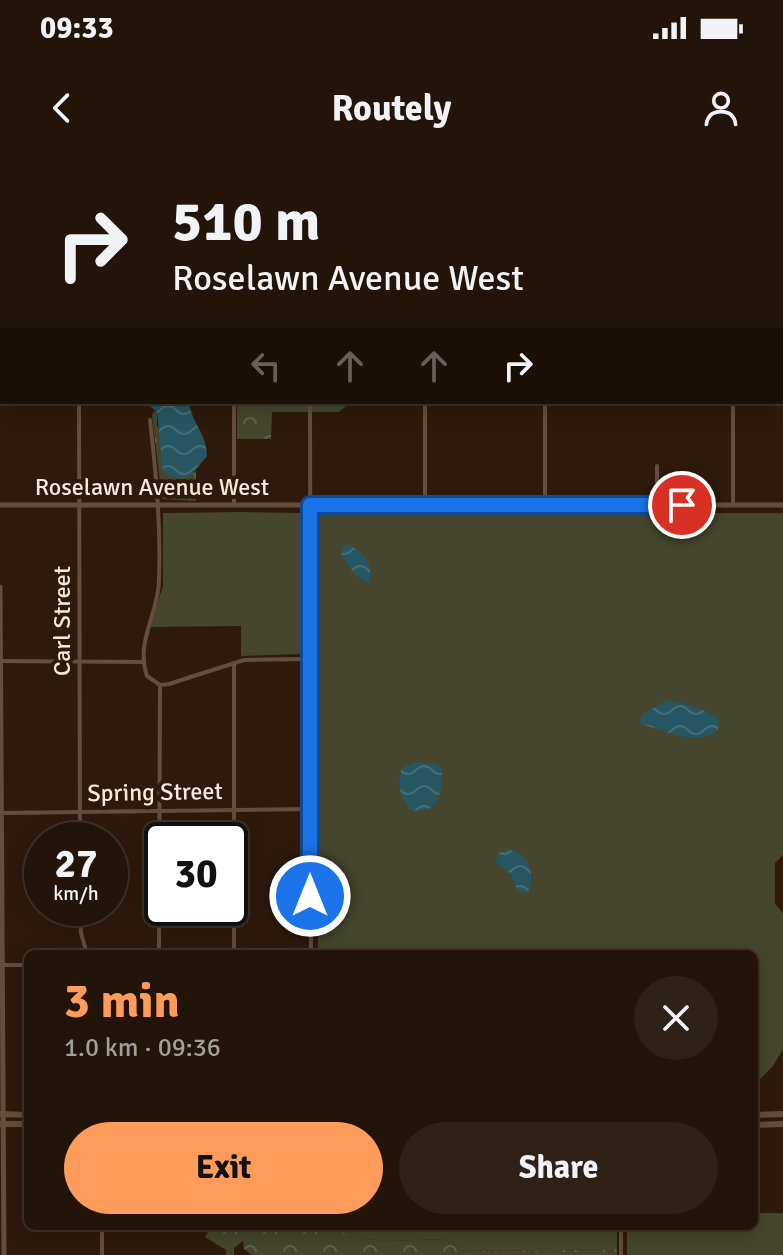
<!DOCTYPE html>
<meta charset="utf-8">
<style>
body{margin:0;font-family:Signika,sans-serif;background:#2e2117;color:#f1f3f6;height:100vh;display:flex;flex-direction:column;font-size:30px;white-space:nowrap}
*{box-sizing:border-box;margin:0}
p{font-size:26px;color:#a29e9c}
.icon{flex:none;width:44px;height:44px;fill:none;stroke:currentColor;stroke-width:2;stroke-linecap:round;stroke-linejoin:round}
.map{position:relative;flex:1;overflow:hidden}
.details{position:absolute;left:24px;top:790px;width:734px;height:280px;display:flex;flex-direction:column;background:#221409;border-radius:12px;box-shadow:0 4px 20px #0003,0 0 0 2px #3f332a}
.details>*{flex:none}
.top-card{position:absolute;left:0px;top:0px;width:784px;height:244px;box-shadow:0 4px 20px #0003,0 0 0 2px #3f332a;background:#221409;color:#f1f3f6;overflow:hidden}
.speed{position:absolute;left:24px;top:662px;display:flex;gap:16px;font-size:40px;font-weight:700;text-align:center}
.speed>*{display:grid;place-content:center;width:104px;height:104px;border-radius:50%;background:#221409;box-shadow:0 4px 20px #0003,0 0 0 2px #3f332a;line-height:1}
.speed small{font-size:20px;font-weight:400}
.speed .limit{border:4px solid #111;border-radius:12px;background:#fff;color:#111}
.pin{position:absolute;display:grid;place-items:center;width:68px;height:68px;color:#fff;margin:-34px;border:4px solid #fff;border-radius:50%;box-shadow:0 2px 8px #0007}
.me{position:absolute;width:88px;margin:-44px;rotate:0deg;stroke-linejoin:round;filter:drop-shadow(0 0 6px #0008)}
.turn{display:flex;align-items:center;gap:28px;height:168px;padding:0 40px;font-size:36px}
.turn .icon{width:104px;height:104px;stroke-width:2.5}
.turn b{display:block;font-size:56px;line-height:68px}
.lanes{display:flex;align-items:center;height:76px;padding:0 40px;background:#0003;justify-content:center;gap:40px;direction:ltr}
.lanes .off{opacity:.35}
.round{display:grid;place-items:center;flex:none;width:84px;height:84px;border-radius:42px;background:#2e2117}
.headline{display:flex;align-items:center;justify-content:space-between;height:136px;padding:0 40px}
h1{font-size:48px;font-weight:700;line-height:60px;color:#ff9b5b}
.action{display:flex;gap:16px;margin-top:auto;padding:16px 40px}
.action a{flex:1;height:92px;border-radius:48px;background:#ff9b5b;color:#111;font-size:32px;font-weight:700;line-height:92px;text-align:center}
.action a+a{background:#2e2117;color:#f1f3f6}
.status{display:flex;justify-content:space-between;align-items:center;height:56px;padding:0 40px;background:#221409;direction:ltr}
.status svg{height:22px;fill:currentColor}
header{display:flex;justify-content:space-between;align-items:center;height:104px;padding:0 40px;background:#221409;font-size:36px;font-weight:700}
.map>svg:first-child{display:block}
.green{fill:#45462d}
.forest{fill:url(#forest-crowns)}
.water{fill:url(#water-waves)}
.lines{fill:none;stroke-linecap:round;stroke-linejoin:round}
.minor{stroke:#654d3e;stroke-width:4}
.tertiary{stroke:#654d3e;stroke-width:5}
.secondary{stroke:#654d3e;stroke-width:6}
.route-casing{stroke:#114b97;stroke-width:20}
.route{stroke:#1a73e8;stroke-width:14}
.labels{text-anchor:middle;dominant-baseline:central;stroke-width:8;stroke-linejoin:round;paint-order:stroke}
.street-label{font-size:24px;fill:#f6e8de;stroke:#2e1a0c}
</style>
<div class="status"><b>09:33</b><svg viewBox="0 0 49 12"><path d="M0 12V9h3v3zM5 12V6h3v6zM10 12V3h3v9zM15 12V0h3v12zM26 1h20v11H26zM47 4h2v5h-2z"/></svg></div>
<header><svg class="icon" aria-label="back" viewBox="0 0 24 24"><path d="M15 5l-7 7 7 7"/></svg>Routely<svg class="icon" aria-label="person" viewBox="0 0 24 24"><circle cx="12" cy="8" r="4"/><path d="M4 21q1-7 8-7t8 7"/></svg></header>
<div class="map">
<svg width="783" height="1095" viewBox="0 0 783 1095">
<defs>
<pattern id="forest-crowns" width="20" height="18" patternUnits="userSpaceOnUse" patternTransform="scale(2)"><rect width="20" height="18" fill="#45462d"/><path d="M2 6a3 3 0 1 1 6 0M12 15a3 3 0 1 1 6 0" fill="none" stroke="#60614b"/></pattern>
<pattern id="water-waves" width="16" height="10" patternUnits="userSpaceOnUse" patternTransform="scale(2)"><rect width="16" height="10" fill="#265662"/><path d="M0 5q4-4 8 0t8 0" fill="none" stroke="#466e78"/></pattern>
</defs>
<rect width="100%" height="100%" fill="#2e1a0c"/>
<g class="green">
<polygon points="0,0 783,0 783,44 782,2 2,2 0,193"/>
<polygon points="237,242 351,242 339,252 237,252"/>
<polygon points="241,352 304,353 307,491 304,494 241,496 241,466 150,467 163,426 163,353"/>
<polygon points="316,353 783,353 783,695 775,703 775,744 783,753 783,889 773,906 758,921 759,952 754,952 754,794 318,794"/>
<polygon points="754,1053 783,1053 783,1095 627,1095 627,1066 754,1066"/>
<polygon points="341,1066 617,1066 617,1089 459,1091 452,1082 444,1079 389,1081 345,1077"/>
</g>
<g class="forest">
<polygon points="154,251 157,252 157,266 193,313 196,310 196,341 162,339 152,255"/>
<polygon points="237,252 272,252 271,279 237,279"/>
<polygon points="216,1066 341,1066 346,1077 389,1081 444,1079 452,1082 459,1091 617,1089 617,1095 252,1095 244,1089 243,1081 234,1088 234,1095 226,1095 226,1090 205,1077 211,1067"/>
</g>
<g class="water">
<path d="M145,242H189C191,262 207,274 207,296C192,314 186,326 163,312L157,252Z"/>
<path d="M348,384C364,392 374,404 369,423L355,415L341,395L343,387Z"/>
<path d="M666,541C683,542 705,549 719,559L718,571C691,587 669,570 642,565L640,560L643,554Z"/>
<path d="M415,602L436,604L442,609C443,631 438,659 409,649C400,636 397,624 402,608Z"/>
<path d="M508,689C529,694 536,713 528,732H518L511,714L495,702L499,693Z"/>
</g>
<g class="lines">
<g class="minor">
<polyline points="782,156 783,156"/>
<polyline points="0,196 2,196"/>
<polyline points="782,228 783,228"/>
<polyline points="79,242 80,680"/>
<polyline points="234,242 234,345"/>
<polyline points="425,242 425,345"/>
<polyline points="545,242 545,345"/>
<polyline points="733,242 733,345"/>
<polyline points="310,243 311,794"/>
<path d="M150,260C156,313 161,366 159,420C159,453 135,481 147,516L160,525L169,524L244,500L310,499"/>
<polyline points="657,345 657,306"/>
<polyline points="0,501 144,502"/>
<polyline points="1,653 310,649"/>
<polyline points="80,748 81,773 87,794"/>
<polyline points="159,794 160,525"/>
<polyline points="234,794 234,503"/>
<polyline points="2,805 28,805"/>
<polyline points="102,1095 102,1066"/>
<polyline points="621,1095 621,1066"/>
</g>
<g class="tertiary">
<polyline points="0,345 783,345"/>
<polyline points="0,427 4,1095"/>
</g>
<g class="secondary">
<polyline points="0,954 28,955"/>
<polyline points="754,955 783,954"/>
<polyline points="0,964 28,964"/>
<polyline points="754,965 783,964"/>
</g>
</g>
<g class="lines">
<g class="route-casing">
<polyline id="route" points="310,736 310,345 682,345"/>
</g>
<use href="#route" class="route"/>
</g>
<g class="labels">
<g class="street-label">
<text x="152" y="327">Roselawn Avenue West</text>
<text transform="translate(62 461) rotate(-90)">Carl Street</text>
<text transform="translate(155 632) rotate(-1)">Spring Street</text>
</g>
</g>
</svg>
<div class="speed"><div>27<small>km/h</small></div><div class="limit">30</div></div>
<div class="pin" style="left:682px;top:345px;background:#d93025"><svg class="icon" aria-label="arrive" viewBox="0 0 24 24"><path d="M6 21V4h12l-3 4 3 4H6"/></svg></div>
<svg class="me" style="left:310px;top:736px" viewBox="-20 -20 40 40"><circle r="17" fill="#1a73e8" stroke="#fff" stroke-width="3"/><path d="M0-11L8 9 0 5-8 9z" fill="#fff"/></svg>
<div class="top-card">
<div class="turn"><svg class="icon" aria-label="right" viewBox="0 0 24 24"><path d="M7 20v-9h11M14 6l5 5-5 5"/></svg><div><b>510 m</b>Roselawn Avenue West</div></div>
<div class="lanes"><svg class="icon off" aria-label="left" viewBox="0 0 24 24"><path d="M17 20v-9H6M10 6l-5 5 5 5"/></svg><svg class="icon off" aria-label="ahead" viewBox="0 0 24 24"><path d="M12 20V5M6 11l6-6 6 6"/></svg><svg class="icon off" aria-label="ahead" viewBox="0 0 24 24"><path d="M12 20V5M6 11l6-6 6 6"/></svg><svg class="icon" aria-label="right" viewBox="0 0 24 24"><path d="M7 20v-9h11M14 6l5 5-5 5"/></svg></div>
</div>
<section class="details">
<div class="headline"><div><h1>3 min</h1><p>1.0 km · 09:36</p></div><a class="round"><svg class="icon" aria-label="close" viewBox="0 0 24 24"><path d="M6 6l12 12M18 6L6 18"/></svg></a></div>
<div class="action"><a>Exit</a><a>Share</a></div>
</section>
</div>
